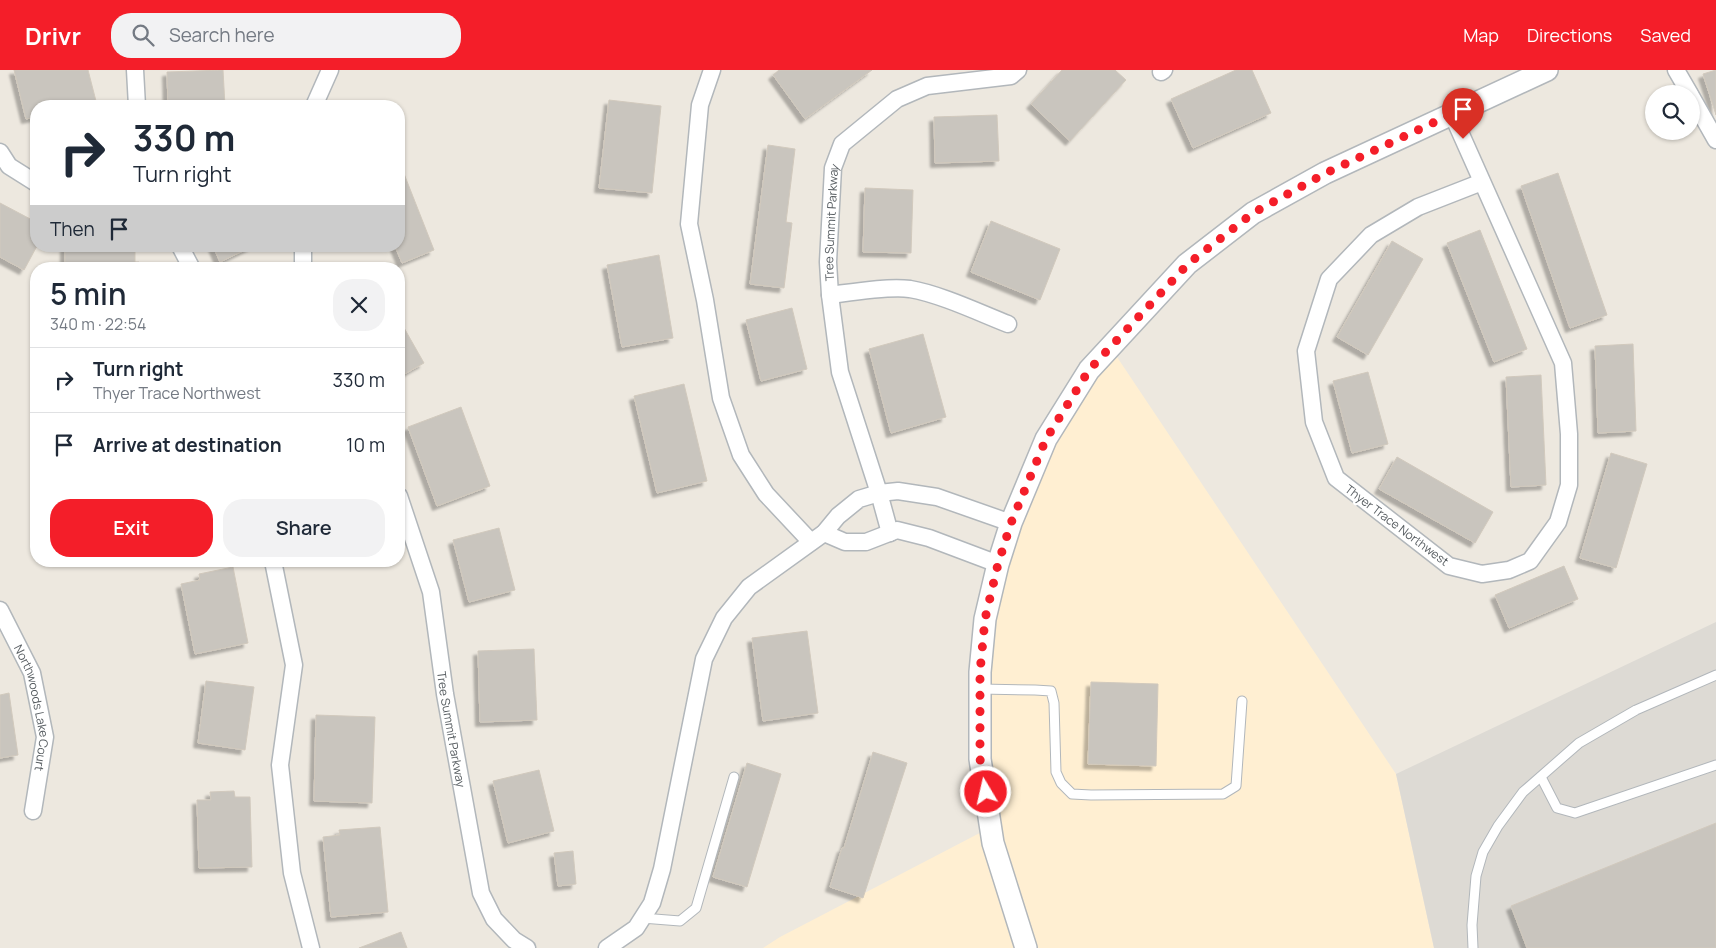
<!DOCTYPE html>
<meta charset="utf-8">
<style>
body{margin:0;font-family:Manrope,sans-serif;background:#f2f2f3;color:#1f2937;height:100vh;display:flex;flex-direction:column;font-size:19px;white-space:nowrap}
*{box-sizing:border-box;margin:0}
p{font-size:16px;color:#747a83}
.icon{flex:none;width:28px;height:28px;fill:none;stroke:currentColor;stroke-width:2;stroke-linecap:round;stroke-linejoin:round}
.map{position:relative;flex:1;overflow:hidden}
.panel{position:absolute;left:30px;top:192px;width:375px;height:305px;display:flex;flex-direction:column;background:#fff;border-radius:20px;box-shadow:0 1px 4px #0004}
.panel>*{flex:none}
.top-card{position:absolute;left:30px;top:30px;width:375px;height:152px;border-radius:20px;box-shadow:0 1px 4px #0004;background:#fff;color:#1f2937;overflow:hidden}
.controls{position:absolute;left:1645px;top:15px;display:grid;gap:10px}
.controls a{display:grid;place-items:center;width:55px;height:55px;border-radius:50%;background:#fff;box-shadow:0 1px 4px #0004;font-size:25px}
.pin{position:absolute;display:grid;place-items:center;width:42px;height:42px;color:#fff;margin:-51px -21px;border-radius:50% 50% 50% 0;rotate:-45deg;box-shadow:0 0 5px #0007}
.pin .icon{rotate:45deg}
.me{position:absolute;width:55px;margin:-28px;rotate:351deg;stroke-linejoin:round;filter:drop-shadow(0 0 4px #0008)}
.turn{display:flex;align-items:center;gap:18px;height:105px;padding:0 20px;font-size:22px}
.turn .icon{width:65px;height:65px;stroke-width:2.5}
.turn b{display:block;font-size:35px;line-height:42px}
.then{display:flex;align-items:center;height:48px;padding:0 20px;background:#0003;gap:10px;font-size:19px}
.round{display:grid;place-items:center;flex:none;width:52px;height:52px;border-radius:20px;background:#f2f2f3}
.summary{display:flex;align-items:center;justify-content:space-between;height:85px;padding:0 20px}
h1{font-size:30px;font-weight:600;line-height:38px}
.action{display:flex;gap:10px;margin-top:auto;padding:10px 20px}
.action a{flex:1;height:58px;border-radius:20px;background:#f41e29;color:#fff;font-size:20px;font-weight:600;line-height:58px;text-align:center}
.action a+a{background:#f2f2f3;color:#1f2937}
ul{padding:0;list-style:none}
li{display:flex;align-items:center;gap:15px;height:65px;padding:0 20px;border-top:1px solid #e0e1e3}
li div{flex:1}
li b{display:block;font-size:19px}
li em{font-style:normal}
header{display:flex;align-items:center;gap:30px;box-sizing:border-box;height:70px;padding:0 25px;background:#f41e29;color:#fff}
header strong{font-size:24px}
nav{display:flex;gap:28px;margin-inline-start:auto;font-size:18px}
.search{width:350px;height:45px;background:#f2f2f3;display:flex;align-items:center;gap:12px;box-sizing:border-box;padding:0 18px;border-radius:20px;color:#747a83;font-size:19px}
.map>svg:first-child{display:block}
.commercial{fill:#ffefd2}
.industrial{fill:#dddad4}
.building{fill:#c9c5be;stroke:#d1c9bd;filter:url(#shadow)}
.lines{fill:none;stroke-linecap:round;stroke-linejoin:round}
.service-casing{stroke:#b2b7bb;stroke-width:11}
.minor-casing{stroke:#b2b7bb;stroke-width:19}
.tertiary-casing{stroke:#b2b7bb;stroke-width:24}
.service{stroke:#fff;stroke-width:9}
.minor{stroke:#fff;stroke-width:16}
.tertiary{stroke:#fff;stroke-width:21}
.route{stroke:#f41e29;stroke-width:9;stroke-dasharray:0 16.2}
.labels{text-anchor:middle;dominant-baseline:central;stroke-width:4.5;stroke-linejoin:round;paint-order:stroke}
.street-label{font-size:12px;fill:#585e62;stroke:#fff}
</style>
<header>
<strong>Drivr</strong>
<div class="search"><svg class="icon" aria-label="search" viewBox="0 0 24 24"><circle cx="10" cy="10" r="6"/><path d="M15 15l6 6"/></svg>Search here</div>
<nav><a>Map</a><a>Directions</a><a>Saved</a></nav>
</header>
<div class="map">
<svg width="1716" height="878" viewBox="0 0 1716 878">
<defs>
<filter id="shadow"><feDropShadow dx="-4.5" dy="4.5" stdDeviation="1" flood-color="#0004"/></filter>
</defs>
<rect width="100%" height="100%" fill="#ede8df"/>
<polygon class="commercial" points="1113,281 1396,704 1434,878 763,878 780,867 997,754 988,653 993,567 1006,497 1049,374"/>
<polygon class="industrial" points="1716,552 1716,878 1434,878 1396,704"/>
<g class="building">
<polygon points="14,0 88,0 96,31 76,36 36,36 36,47 26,49"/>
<polygon points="223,0 225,36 168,36 167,2"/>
<polygon points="779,0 872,0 805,49 773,5"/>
<polygon points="1062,0 1115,0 1126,10 1070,71 1031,34"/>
<polygon points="1236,0 1252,0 1271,43 1193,78 1171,29"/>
<polygon points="1716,0 1716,45 1703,4"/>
<polygon points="609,30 661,36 652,123 599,118"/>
<polygon points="997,45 999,91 935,93 934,47"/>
<polygon points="768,75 795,79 786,152 792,153 784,218 750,214"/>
<polygon points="399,91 434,180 402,193 395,176 399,176"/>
<polygon points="1558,103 1607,245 1570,258 1521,116"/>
<polygon points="865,118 913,120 911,183 863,182"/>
<polygon points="0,133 36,152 37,176 24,200 0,187"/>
<polygon points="991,151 1060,179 1040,230 971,202"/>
<polygon points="1480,160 1527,279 1494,292 1447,173"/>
<polygon points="1392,171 1423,189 1368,285 1337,267"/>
<polygon points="65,176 135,176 135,192 139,192 139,199 65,199"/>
<polygon points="213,176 253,176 220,192"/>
<polygon points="659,185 673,268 622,277 607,195"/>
<polygon points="792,238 807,299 761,311 746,250"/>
<polygon points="399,249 424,293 399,307"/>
<polygon points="923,264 946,347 891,363 869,279"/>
<polygon points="1633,274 1636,361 1598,363 1595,276"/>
<polygon points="1368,302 1388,374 1352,383 1333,311"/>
<polygon points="1541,305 1546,415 1511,417 1506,307"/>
<polygon points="684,314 707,411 657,423 634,326"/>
<polygon points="461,337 490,416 437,436 408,357"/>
<polygon points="1611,383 1647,394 1616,498 1580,488"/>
<polygon points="1397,387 1493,442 1475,473 1379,419"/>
<polygon points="499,458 515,520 469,532 453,470"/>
<polygon points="1564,496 1578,529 1509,558 1495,525"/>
<polygon points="233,497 248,573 195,584 181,514 200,510 199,504"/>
<polygon points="807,561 818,643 763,651 752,568"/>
<polygon points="534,579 537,650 480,652 478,581"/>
<polygon points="206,611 254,617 245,680 198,673"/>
<polygon points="1091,612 1158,614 1156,696 1088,694"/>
<polygon points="9,623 18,685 0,688 0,625"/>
<polygon points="316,645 375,647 372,733 314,731"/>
<polygon points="873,682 907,693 863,828 830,817 842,778 844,778"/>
<polygon points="747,693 781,704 747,817 713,807"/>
<polygon points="539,700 554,761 508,773 493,711"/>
<polygon points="234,721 235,727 250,727 252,797 199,798 197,730 211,730 210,722"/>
<polygon points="1716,753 1716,878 1527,878 1511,836"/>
<polygon points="380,757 388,842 331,847 323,767 340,765 339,760"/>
<polygon points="573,781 576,814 558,816 554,783"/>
<polygon points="401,862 407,878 359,878"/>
</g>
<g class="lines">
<g class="service-casing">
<g id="service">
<polyline points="980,619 1035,620 1051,621 1054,633 1056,702 1061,713 1072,724 1091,725 1223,724 1236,716 1242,631"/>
<polyline points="1541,707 1557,738 1575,743 1716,695"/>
<polyline points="642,848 680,851 696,838 734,707"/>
<polyline points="1473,878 1472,855 1476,806 1483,782 1498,756 1523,722 1579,673 1636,640 1716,605"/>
</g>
</g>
<g class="minor-casing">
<g id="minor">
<polyline points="135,0 137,36"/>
<polyline points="712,0 700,35 689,154 705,230 721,328 741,385 766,424 811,472"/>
<polyline points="1676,0 1690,24"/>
<polyline points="1161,2 1164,0"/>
<polyline points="1691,26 1716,70"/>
<polyline points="314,36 330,0"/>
<polyline points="1452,44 1563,293 1569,364 1569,415 1558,452 1530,491 1509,500 1482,504 1449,496 1336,408 1314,352 1306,281 1329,209 1371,165 1418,137 1482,112"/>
<polyline points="0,82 9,96 36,113"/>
<polyline points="180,176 192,199"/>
<polyline points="303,176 303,199"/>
<path d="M830,225C853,222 889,216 910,219C940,224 980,243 1008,254"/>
<path id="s1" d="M399,426L431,522L445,624L481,823L494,849L514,870L527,878"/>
<polyline points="824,463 845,472 866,472 897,460 929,468 998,494"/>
<path id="s2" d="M890,463L879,423L840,302L830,225L828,192L833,98L842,74L897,29L927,16L1011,6L1018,0"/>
<polyline points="273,491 294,595 280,695 292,803 311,878"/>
<path id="s3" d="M0,540L32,603L45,667L33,741"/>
<polyline points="607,878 636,858 652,833 662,799 704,589 724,548 749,517 824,463 838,446 859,429 879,423 898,421 937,427 1011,453"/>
</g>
</g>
<g class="tertiary-casing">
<polyline id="tertiary" points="1026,878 993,773 980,689 980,602 985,549 998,494 1011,453 1046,369 1089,300 1187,194 1253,143 1325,103 1547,0"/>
</g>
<use href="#service" class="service"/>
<use href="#minor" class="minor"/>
<use href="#tertiary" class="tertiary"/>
</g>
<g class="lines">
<polyline class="route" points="986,722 980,689 980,602 985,549 998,494 1011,453 1046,369 1089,300 1188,194 1253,143 1326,103 1452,44 1463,69"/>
</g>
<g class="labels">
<g class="street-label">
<text stroke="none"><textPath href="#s2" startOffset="319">Tree Summit Parkway</textPath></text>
<text transform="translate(1397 455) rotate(37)">Thyer Trace Northwest</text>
<text stroke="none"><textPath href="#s3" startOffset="105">Northwoods Lake Court</textPath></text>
<text stroke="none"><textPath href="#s1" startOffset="240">Tree Summit Parkway</textPath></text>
</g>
</g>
</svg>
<div class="controls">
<a><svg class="icon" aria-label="search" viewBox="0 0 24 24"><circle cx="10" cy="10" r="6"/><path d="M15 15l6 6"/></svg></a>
</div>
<div class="pin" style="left:1463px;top:69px;background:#d93025"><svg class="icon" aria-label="arrive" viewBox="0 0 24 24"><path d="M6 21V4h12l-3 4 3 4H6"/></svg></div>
<svg class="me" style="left:986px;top:722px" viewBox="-20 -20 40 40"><circle r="17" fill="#f41e29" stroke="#fff" stroke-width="3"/><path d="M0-11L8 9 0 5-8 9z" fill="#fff"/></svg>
<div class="top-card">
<div class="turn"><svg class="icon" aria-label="right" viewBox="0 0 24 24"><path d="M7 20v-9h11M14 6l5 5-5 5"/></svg><div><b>330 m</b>Turn right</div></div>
<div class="then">Then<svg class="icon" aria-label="arrive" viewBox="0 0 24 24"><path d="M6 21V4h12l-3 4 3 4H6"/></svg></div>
</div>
<section class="panel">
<div class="summary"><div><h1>5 min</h1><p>340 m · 22:54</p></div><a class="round"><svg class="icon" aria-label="close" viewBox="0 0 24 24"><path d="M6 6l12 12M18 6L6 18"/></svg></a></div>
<ul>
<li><svg class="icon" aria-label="right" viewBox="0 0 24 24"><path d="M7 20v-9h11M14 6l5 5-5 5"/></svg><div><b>Turn right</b><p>Thyer Trace Northwest</p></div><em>330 m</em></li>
<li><svg class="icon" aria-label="arrive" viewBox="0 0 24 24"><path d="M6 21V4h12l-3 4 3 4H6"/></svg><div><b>Arrive at destination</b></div><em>10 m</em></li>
</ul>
<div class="action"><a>Exit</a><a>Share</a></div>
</section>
</div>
